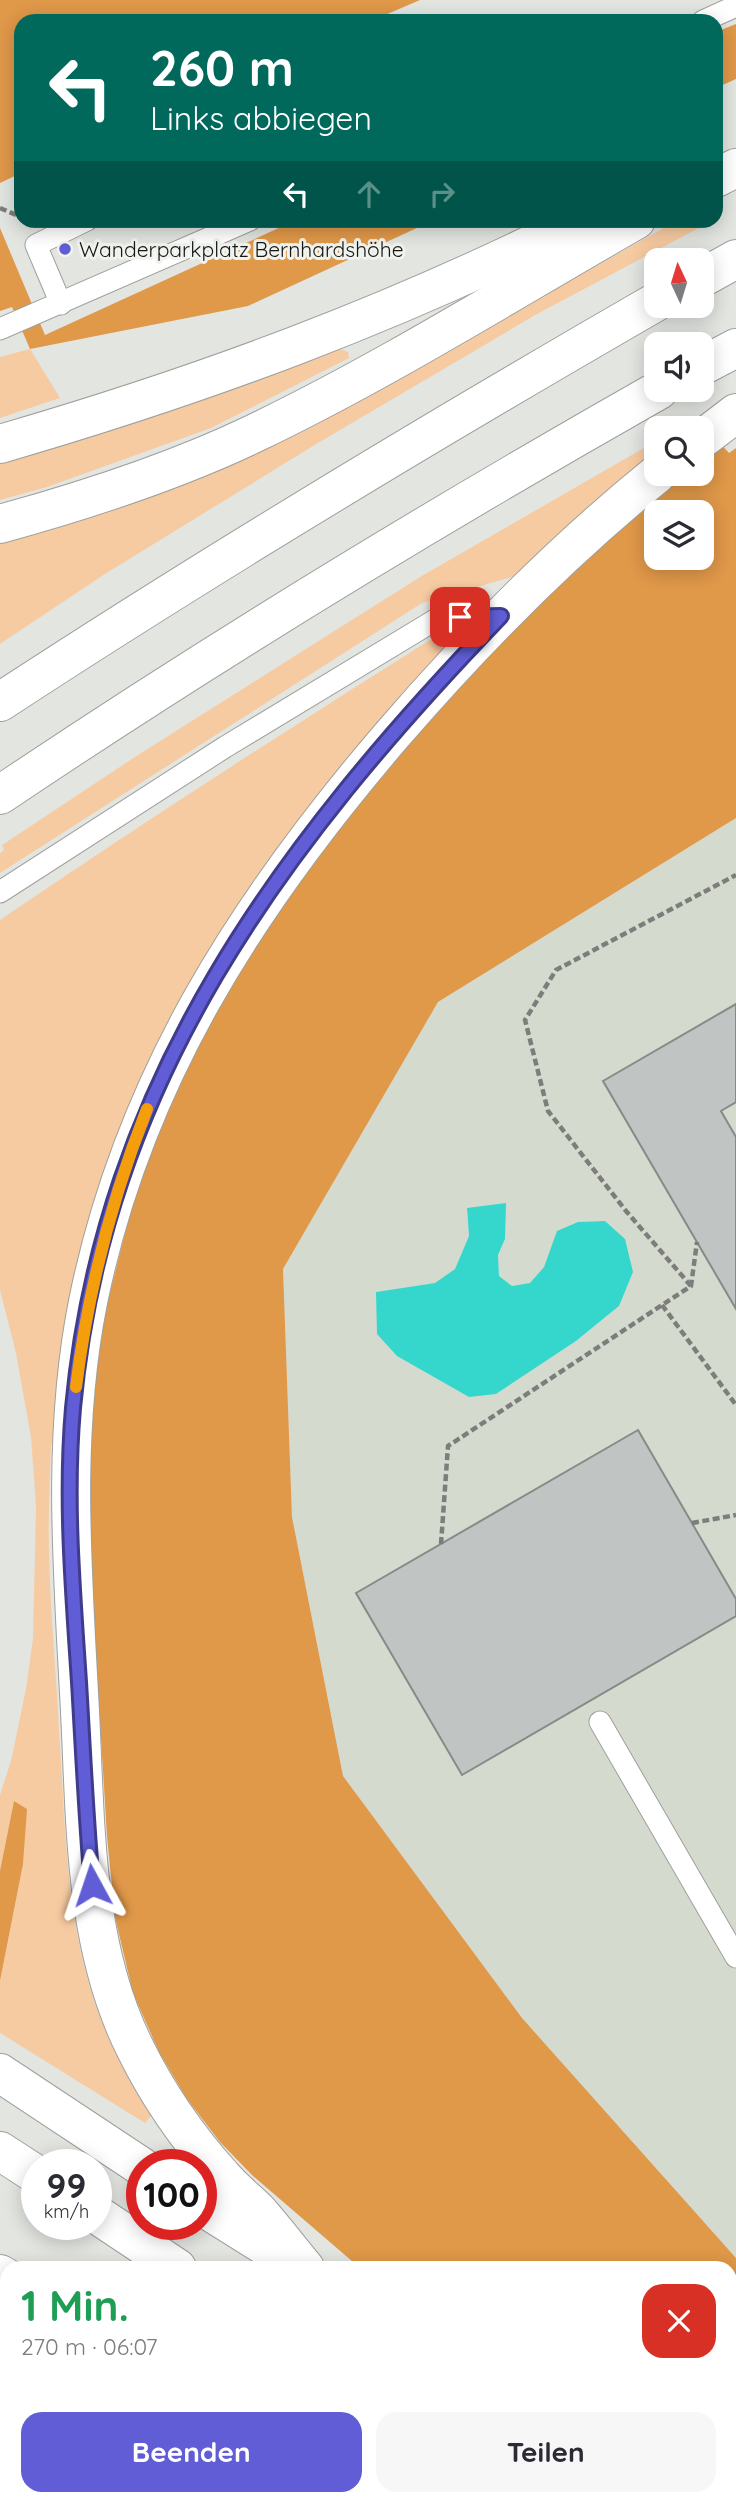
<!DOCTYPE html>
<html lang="de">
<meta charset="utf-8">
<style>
body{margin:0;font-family:Quicksand,sans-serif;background:#f7f7f7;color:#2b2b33;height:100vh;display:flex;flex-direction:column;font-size:26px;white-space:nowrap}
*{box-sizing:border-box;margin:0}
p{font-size:23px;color:#7c7c81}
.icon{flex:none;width:38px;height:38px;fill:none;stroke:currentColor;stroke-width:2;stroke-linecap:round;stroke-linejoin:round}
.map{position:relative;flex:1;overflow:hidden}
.sheet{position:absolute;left:0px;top:2261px;width:737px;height:245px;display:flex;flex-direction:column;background:#fff;border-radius:21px 21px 0 0;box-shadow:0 4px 18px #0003}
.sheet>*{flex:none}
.guide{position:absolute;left:14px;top:14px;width:709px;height:214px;border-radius:21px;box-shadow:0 4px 18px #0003;background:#00695c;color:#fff;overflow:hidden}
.needle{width:46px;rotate:356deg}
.controls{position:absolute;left:644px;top:248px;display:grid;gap:14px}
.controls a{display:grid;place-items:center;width:70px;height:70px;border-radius:14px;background:#fff;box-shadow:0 4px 18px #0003;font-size:35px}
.speed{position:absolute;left:21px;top:2149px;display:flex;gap:14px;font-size:35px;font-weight:700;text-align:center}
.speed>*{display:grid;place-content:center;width:91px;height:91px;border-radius:50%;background:#fff;box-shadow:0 4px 18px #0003;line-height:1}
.speed small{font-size:18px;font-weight:400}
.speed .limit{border:10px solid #d22;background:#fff;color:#111}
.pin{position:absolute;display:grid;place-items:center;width:60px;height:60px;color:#fff;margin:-30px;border-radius:14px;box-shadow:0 4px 10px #0006}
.me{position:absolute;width:77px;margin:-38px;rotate:355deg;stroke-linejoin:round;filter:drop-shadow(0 0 5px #0008)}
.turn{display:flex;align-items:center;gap:24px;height:147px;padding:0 21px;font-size:32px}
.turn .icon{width:91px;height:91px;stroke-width:2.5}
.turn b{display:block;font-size:49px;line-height:60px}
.lanes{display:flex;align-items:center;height:66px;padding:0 21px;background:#0003;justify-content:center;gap:35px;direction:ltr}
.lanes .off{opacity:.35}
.round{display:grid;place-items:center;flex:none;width:74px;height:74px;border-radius:21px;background:#f7f7f7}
.head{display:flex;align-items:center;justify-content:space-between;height:119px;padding:0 21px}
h1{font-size:42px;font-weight:700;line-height:52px;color:#1e9e55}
.action{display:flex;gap:14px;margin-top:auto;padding:14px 21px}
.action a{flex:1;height:80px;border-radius:21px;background:#605dd6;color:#fff;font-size:28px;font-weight:700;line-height:80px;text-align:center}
.action a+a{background:#f7f7f7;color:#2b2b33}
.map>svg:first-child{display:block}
.built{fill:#d5dacf;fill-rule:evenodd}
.green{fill:#f7cba1}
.forest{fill:#e09849;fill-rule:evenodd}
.water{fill:#35d7cc}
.building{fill:#c0c4c2;stroke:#878b88;stroke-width:2}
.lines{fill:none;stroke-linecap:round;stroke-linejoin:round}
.service-casing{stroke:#9fa09c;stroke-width:23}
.motorway-casing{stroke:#9fa09c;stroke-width:40}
.path{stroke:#7d7e7b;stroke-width:4.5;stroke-dasharray:7 3.5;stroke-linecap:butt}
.service{stroke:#fff;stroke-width:21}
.motorway{stroke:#fff;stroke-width:38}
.route-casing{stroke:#3e3c8b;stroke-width:18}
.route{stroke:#605dd6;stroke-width:12}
.slow{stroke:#f59e0b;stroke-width:12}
.poi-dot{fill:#605dd6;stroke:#f1f3ee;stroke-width:2.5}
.labels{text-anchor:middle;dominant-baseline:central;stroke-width:6;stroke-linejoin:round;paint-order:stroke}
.poi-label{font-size:21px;fill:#171816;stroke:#f1f3ee;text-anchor:start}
</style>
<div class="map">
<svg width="736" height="2506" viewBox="0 0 736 2506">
<rect width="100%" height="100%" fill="#e3e5e1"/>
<path class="built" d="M736,818V2258L522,2018L343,1776L292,1517L283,1269L438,1002ZM467,1208L505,1239L498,1255L499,1276L512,1286L530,1283L544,1267L557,1232L578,1222L605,1221L619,1306L576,1341L496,1394L376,1292L436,1283L455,1269L469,1236Z"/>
<g class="green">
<polygon points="676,221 712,221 537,314 318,443 105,574 0,644 0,536 226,467 310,428"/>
<polygon points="30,349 60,398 0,418 0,357"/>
<polygon points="340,349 348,352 349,358 211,428 47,487 0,500 0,464 165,412"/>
<polygon points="656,441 656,451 519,575 422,603 0,873 0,853 4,850 2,845 138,755 420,577"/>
<path d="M444,634L450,635L452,639L347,761L57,1444H51C50,1480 48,1515 49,1550C50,1610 56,1670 59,1730C68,1872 66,1994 152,2115L145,2123L0,2033V1981L23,1864L26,1809L14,1801L0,1871V1795L11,1761L26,1689L33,1638L36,1507L31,1437L16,1353L0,1290V920C142,823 287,730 433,638Z"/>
<polygon points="0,2331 7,2335 7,2434 0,2432"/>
<polygon points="151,2499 239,2499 248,2506 165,2506"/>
</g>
<g class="forest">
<polygon points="0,0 420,0 371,21 21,21 21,173 0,183"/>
<polygon points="736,24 736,79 716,88 716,32"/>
<polygon points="294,221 432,221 248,306 30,349 12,307 0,311 0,228 45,335"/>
<path d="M718,441L729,453L736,448V818L438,1002L283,1269L292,1517L343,1776L522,2018L736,2258V2506H656L647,2499H730V2268H360L253,2176L220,2142L187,2099L159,2052L133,1993L115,1917L107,1836L88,1525L93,1394L103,1321L141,1170L194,1046L298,879L458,685L606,537L679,474H702V454ZM656,513H702V558H656Z"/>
<polygon points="14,1801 27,1809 23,1864 0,1981 0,1871"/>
</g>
<polygon class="water" points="506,1203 505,1239 498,1255 499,1276 512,1286 530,1283 544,1267 557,1231 578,1222 605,1221 625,1239 633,1272 619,1306 576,1341 496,1394 469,1397 397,1356 377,1334 376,1292 435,1283 455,1269 469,1236 467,1208"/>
<g class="building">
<polygon points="736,1004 736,1102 721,1111 736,1137 736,1309 603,1081"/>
<polygon points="638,1430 736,1599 736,1616 462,1775 356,1593"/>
</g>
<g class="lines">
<g class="service-casing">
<g id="service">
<polyline points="703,21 736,6"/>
<polyline points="61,304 36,245 87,220"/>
<polyline points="0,329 250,220"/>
<polyline points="0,892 225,747 440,617 501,616"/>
<polyline points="600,1722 736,1957"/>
</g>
</g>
<g class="motorway-casing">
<g id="motorway">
<polyline points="716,178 736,168"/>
<polyline points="702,278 736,259"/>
<polyline points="702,366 736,348"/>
<polyline points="702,439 736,413"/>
<path d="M0,444C203,385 392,315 581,220"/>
<path d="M0,524C87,500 174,472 255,433C386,370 510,292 636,220"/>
<path d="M0,702C214,562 434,430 656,302"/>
<path d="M0,795C214,651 435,517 659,390"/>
<polyline points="0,2073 142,2167"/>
<polyline points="0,2151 37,2175"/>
<polyline points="201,2206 281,2256"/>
<polyline points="96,2214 177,2268"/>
<path d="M305,2268C289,2249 275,2230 259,2212C247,2200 233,2189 222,2176C188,2138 157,2093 135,2048C81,1940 86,1811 79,1693C72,1562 62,1432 88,1302C133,1080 247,904 392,735C473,641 561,552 657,474"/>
<polyline points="0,2274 7,2278"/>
<polyline points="0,2464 7,2467"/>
<polyline points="82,2499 98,2506"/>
<polyline points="319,2499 328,2506"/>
<polyline points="494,2499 503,2506"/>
<polyline points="599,2499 608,2506"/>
</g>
</g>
<g class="path">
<polyline points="0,208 21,217"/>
<polyline points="691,1286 626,1211 548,1111 525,1020 556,970 736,875"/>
<polyline points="662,1305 736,1405"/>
<polyline points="692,1523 736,1515"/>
<polyline points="441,1544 448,1446 691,1286 697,1242"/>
</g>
<use href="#service" class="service"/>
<use href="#motorway" class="motorway"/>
</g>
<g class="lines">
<g class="route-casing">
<path id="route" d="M92,1885C86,1817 83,1749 79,1682C73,1591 65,1500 73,1408C103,1081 281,845 501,616L460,617"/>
</g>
<use href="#route" class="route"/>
<path class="slow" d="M76,1387C88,1291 111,1200 147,1109"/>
</g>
<circle class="poi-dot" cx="65" cy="249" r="7"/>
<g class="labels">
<g class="poi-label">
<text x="79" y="249">Wanderparkplatz Bernhardshöhe</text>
</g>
</g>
</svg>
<div class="controls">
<a><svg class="needle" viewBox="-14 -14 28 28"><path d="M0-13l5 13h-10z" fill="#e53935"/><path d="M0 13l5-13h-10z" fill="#7c7c81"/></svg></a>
<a><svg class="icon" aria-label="sound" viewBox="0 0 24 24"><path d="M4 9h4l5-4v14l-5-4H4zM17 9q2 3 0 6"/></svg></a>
<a><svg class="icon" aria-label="search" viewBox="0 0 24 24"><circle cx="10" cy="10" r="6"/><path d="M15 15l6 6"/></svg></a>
<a><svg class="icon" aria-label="layers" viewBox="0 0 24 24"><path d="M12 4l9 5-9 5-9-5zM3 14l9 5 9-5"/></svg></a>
</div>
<div class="speed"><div>99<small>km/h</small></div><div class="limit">100</div></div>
<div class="pin" style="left:460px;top:617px;background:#d93025"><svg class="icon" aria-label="arrive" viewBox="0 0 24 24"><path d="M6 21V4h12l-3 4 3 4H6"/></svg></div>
<svg class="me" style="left:92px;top:1885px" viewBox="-20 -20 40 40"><path d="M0-17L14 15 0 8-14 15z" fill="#605dd6" stroke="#fff" stroke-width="4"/></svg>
<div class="guide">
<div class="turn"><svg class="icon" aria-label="left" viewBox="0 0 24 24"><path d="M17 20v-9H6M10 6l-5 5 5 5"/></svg><div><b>260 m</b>Links abbiegen</div></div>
<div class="lanes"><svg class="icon" aria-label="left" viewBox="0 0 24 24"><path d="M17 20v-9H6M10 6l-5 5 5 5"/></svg><svg class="icon off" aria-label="ahead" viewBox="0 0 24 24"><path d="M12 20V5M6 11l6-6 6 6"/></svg><svg class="icon off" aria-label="right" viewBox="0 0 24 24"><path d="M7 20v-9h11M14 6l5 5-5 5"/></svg></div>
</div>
<section class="sheet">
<div class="head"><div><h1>1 Min.</h1><p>270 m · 06:07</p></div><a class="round" style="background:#d93025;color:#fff"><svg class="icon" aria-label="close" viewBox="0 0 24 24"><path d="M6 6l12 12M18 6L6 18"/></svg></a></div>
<div class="action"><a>Beenden</a><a>Teilen</a></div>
</section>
</div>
